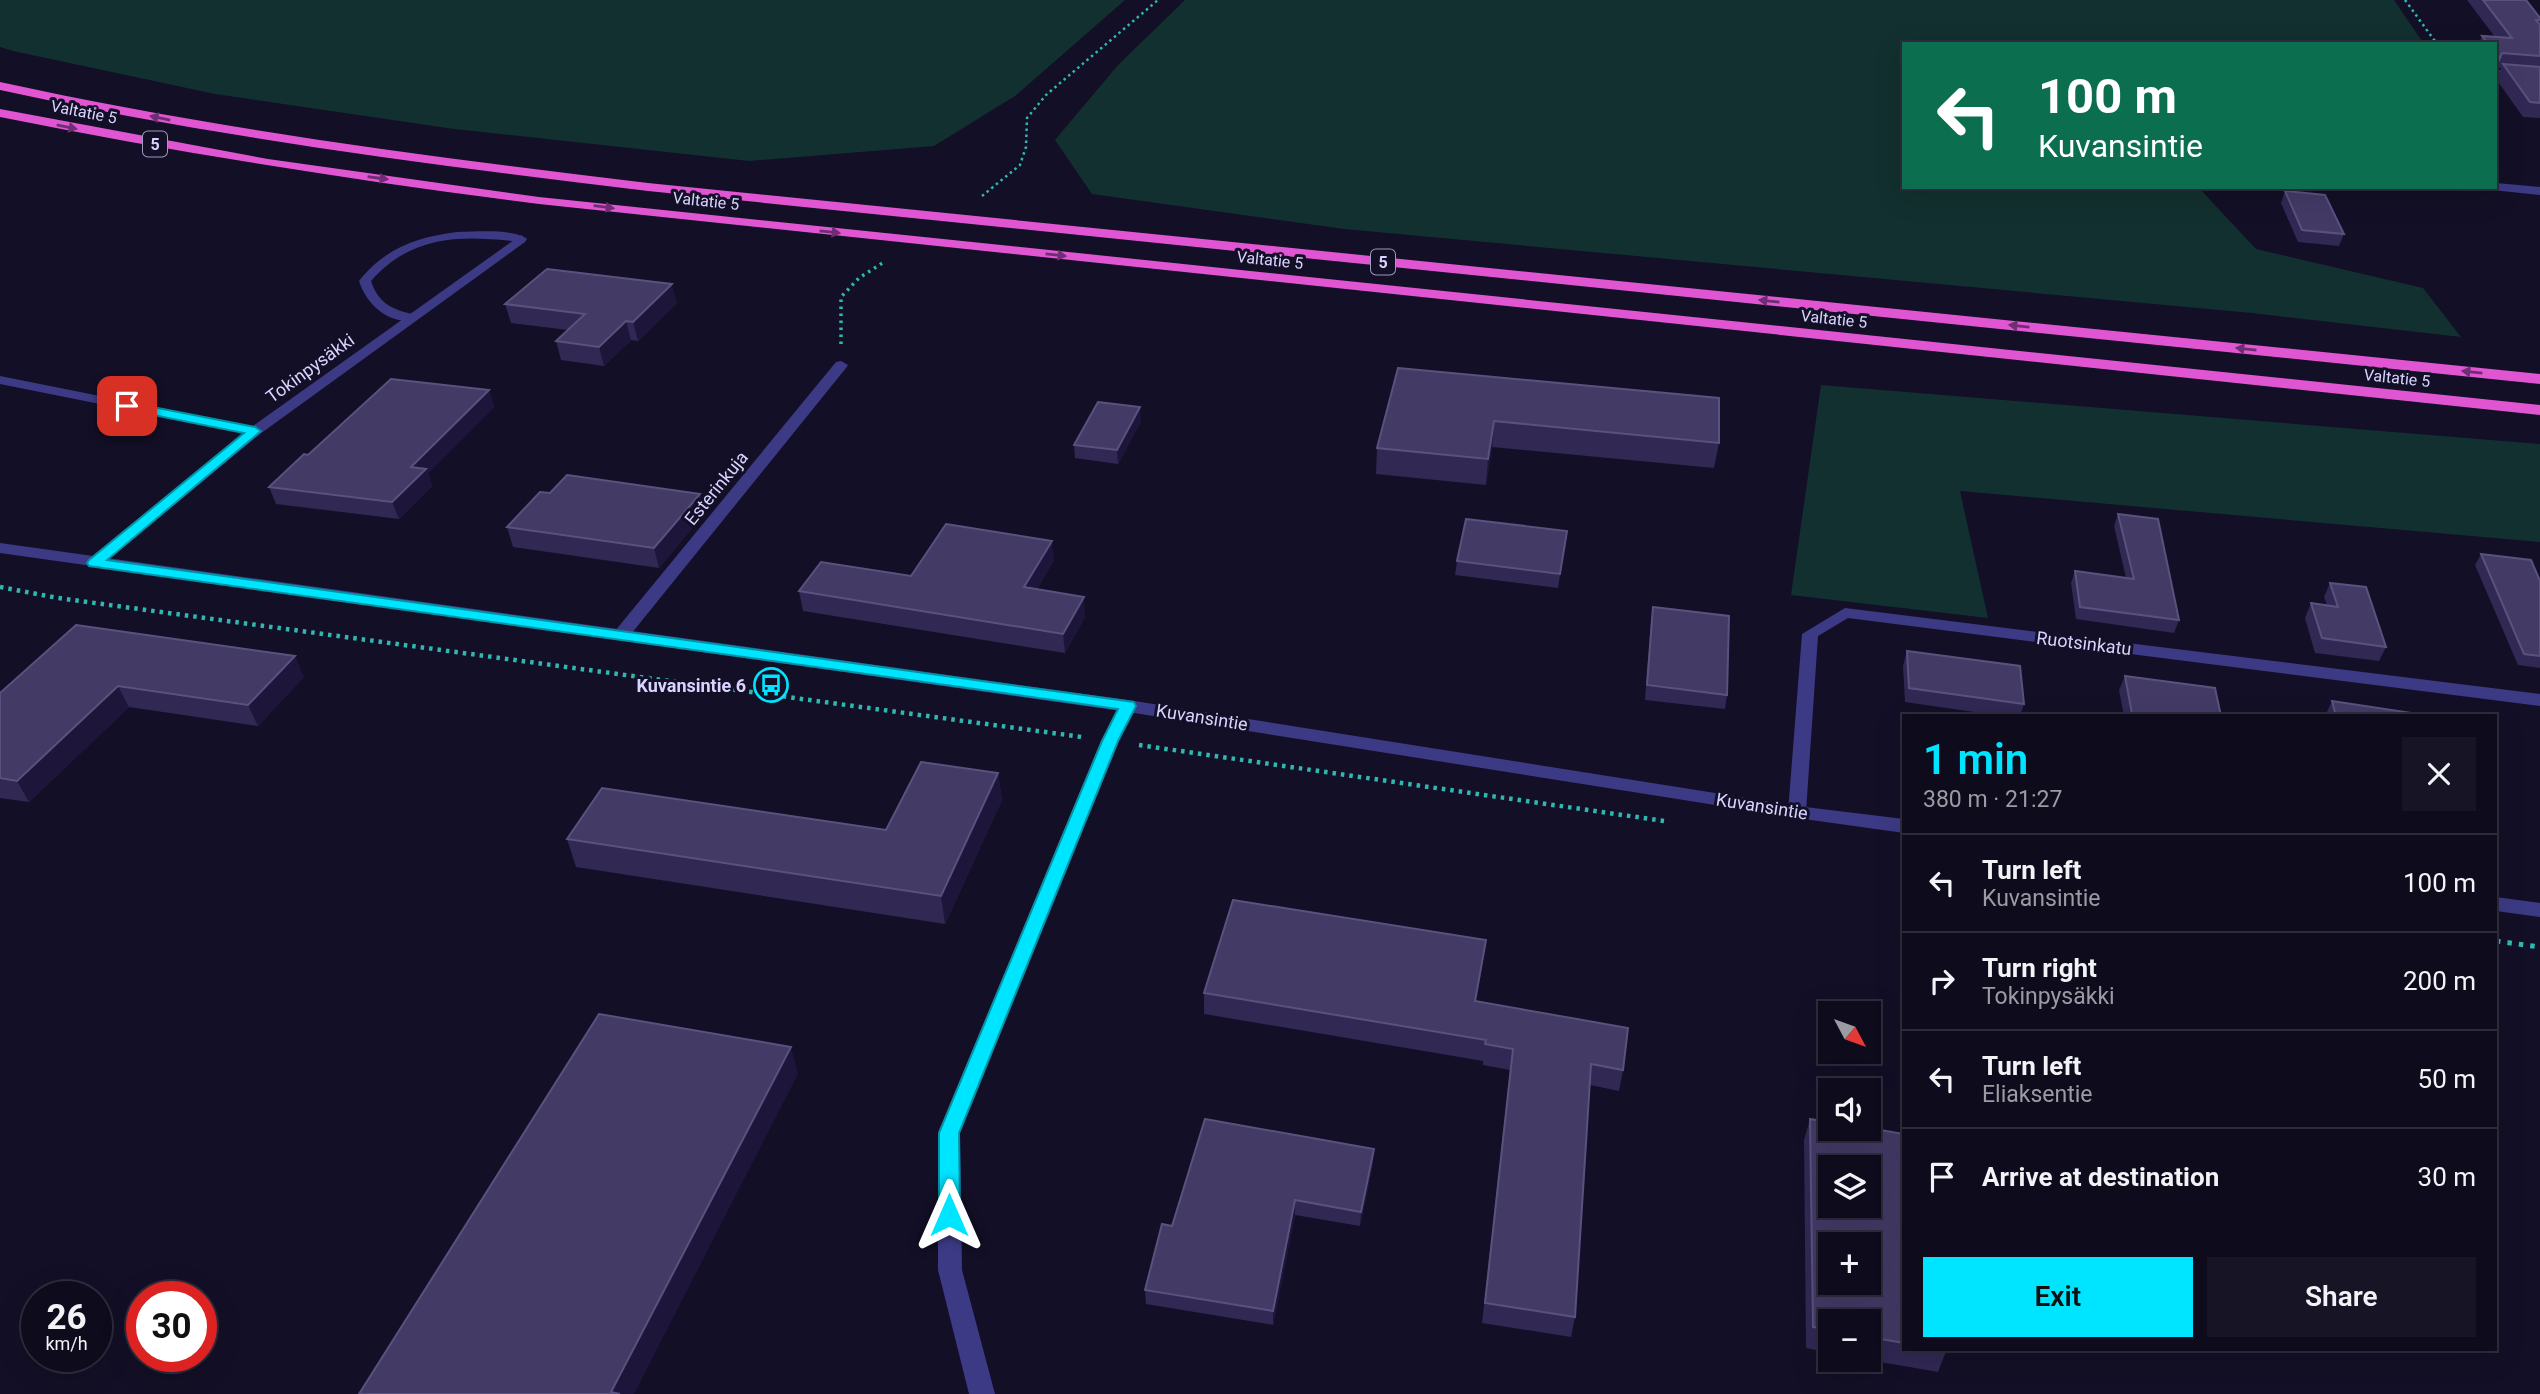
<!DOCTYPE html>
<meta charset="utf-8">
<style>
body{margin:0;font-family:Roboto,sans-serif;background:#171425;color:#f1f3f6;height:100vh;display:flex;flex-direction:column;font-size:26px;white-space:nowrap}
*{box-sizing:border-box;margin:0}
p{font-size:23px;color:#9b9ba3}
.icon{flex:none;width:38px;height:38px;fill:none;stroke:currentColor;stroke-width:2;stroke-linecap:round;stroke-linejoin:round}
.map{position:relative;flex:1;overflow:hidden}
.drawer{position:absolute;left:1902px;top:714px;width:595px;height:637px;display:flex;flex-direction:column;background:#0e0b1c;border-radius:0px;box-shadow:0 7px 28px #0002,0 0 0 2px #2e2b3b}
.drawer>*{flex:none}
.top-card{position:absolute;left:1902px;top:42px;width:595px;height:147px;border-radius:0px;box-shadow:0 7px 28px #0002,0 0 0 2px #2e2b3b;background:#0b6e4f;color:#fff;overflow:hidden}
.needle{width:46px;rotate:131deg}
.buttons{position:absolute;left:1818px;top:1001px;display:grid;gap:14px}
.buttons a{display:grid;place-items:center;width:63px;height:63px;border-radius:0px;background:#0e0b1c;box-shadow:0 7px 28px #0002,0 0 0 2px #2e2b3b;font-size:35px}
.speed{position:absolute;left:21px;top:1281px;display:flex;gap:14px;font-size:35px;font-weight:700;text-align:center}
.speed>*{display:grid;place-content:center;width:91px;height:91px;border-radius:50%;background:#0e0b1c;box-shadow:0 7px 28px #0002,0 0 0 2px #2e2b3b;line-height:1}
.speed small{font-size:18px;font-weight:400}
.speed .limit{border:10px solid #d22;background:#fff;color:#111}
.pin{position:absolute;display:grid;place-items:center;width:60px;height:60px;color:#fff;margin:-30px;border-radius:14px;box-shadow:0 4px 10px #0006}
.me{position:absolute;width:77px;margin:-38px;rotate:0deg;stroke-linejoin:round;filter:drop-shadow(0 0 5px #0008)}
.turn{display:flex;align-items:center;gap:24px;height:147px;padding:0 21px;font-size:32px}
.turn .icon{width:91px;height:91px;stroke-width:2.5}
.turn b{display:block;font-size:49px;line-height:60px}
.round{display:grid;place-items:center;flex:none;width:74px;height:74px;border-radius:0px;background:#171425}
.summary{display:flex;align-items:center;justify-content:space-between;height:119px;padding:0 21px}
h1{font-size:42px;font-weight:600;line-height:52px;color:#00e5ff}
.action{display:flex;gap:14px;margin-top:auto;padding:14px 21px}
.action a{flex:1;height:80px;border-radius:0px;background:#00e5ff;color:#111;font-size:28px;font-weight:600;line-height:80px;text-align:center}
.action a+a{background:#171425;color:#f1f3f6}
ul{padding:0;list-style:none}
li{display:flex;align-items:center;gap:21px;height:98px;padding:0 21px;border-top:2px solid #2e2b3b}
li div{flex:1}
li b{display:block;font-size:26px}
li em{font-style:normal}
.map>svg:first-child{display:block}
.green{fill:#12302f}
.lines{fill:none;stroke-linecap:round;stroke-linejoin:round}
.path-far3{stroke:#2fb8b0;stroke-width:2.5;stroke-dasharray:2.5 3.5;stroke-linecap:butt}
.path-far2{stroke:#2fb8b0;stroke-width:3.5;stroke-dasharray:2.5 4.5;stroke-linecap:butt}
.path-far1{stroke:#2fb8b0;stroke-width:4.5;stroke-dasharray:3.5 5;stroke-linecap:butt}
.path{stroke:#2fb8b0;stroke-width:5;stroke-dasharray:4.5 7;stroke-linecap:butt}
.service{fill:#3d3a85;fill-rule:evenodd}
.minor{fill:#3d3a85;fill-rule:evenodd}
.tertiary{fill:#3d3a85;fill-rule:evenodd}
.trunk{fill:#e055d1;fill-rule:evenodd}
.wall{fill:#312854}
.shaded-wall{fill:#1d163a}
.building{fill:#433a66;stroke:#5a527e;stroke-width:2;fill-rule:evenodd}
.oneway{fill:#6f2e73}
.route{fill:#00e5ff;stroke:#0095a6;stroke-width:2}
.labels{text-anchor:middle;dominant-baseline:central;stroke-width:6;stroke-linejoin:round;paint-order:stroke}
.far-street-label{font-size:16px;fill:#d9d4ff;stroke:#130f26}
.shield{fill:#130f26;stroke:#9e99be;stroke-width:2}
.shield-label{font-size:16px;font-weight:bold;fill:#d9d4ff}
.street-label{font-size:18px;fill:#d9d4ff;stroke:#130f26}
.poi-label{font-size:18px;font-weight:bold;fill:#d9d4ff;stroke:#130f26;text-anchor:end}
</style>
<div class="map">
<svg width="2540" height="1394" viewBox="0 0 2540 1394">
<rect width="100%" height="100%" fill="#130f26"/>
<g class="green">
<polygon points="0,0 1125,0 1015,96 934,146 749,161 454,129 215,94 13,51 0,47"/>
<polygon points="1185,0 2394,0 2424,44 1904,44 1904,187 2198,187 2256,249 2423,288 2461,337 2252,313 1344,229 1092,194 1055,140 1118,65"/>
<polygon points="1821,385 2540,444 2540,542 1960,491 1988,618 1791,595"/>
</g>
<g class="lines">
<g class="path-far3">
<polyline points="2405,0 2437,44"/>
<polyline points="982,196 1020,165 1026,147 1027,118 1046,95 1158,0"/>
</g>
<polyline class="path-far2" points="841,344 841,297 859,278 884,262"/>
<g class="path-far1">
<polyline points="0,587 58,598 1082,737"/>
<polyline points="1139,745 1664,821"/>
</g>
<polyline class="path" points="2496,941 2540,947"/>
<g class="service">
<path d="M457,232C477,232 510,228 527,239L521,242C463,235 412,234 371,281C379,305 394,310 416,315V321C389,324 367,306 359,281C385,248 417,237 457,232Z"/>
<polygon points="0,376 255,427 262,431 255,435 0,384"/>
</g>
<g class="minor">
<polygon points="2496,70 2540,73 2540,79 2496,76"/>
<polygon points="2496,183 2540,187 2540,195 2492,190 2490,187 2496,187"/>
<polygon points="521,235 527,239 525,242 260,434 100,566 88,566 86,563 88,560 250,428"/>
<polygon points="841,361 848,365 846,368 627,639 615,639 613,635 615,631 836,362"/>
<polygon points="1845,608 2540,694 2540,706 1848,618 1818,636 1806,812 1804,817 1790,817 1788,812 1802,634"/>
<polygon points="1128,700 1137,706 1119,741 960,1133 962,1270 995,1394 969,1394 938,1270 938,1133 1101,741 1122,702"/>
</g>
<g class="tertiary">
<polygon points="0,543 1128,700 1797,806 1904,819 1904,833 1797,818 1128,712 0,553"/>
<polygon points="2496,897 2540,903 2540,917 2496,911"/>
</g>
<g class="trunk">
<path d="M0,82C214,129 431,157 648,183L2540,374V384L648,191C430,165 214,137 0,90Z"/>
<path d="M0,109L268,159L539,197L2540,405V415L539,204C358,181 179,153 0,117Z"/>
</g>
</g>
<g class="wall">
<polygon points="2467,0 2526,0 2540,18 2540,118 2523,117 2496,79 2501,68 2496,67 2496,69 2496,44 2479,44 2482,36 2495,37"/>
<polygon points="2285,191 2344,234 2339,246 2298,242 2281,203"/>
<polygon points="677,303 638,341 631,340 604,366 561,360 556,341 568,330 511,323 505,304"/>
<polygon points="1398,368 1719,443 1714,468 1492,447 1486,485 1376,474 1377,448"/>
<polygon points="489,390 494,407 428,473 432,486 399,519 276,504 269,487 308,455"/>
<polygon points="1141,421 1118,464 1075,458 1074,445"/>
<polygon points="550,493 700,494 704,514 659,568 513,547 507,527"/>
<polygon points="2118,514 2179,620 2174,633 2076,619 2071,583 2075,571 2126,578 2114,526"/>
<polygon points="1567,531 1558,588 1455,575 1457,561"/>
<polygon points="2481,554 2540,581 2540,668 2518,665 2475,565"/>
<polygon points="1054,560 1037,589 1085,617 1065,653 803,611 799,591 911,576"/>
<polygon points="2330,583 2386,647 2379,661 2315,653 2305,618 2311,603 2327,605 2324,597"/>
<polygon points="1653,607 1727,695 1725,709 1645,700 1651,621"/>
<polygon points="1907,651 2024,704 2020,716 2002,716 1905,702 1903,666"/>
<polygon points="2125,676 2221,716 2124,716 2119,690"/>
<polygon points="304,677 258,726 129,707 29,802 0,798 0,693"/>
<polygon points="2332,701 2412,716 2325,716"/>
<polygon points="998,773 1002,800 945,924 576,867 567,839 886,830"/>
<polygon points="1483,961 1476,1001 1623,1070 1619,1091 1590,1085 1575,1317 1571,1337 1482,1323 1510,1070 1483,1065 1483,1061 1204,1014 1204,993"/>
<polygon points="1810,1119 1904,1134 1904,1349 1947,1349 1938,1372 1869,1360 1869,1321 1830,1321 1830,1353 1806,1348 1804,1140"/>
<polygon points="1373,1164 1360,1226 1295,1215 1273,1325 1146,1304 1145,1290 1172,1226"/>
</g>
<g class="shaded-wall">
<polygon points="672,284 677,303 638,341 633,322"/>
<polygon points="626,321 631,340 604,366 599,347"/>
<polygon points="489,390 494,407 428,473 432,486 399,519 392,502 411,467"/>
<polygon points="1140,407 1141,421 1118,464 1117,450"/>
<polygon points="1494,421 1492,447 1486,485 1488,459"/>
<polygon points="700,494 704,514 659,568 654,548"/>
<polygon points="1052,541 1054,560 1026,607 1024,587"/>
<polygon points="1084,597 1085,617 1065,653 1063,634"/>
<polygon points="295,656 304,677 258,726 248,705"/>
<polygon points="118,686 129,707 29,802 17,781"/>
<polygon points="998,773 1002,800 945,924 941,896"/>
<polygon points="1486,940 1483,961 1473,1022 1475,1001"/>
<polygon points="791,1047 798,1074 634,1394 612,1394 611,1392"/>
<polygon points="1374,1149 1373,1164 1360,1226 1361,1212"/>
<polygon points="1295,1200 1295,1215 1273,1325 1273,1311"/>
</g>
<g class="building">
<polygon points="2483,0 2526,0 2540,18 2540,20 2536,20 2540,25 2540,56 2502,53 2499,60 2496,55 2496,44 2488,44 2482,36 2512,38"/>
<polygon points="2503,64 2540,67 2540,103 2530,102"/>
<polygon points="2285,191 2325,195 2344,234 2302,230"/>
<polygon points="547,269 672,284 633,322 626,321 599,347 556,341 585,314 505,304"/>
<polygon points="1398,368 1719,398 1719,443 1494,421 1488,459 1377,448"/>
<polygon points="391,379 489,390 411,467 426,469 392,502 269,487 304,454 308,455"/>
<polygon points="1098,402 1140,407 1117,450 1074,445"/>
<polygon points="567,475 700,494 654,548 507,527 540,492 550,493"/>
<polygon points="2118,514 2158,519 2179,620 2080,607 2075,571 2134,579"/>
<polygon points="1466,519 1567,531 1560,574 1457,561"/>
<polygon points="946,524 1052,541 1024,587 1084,597 1063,634 799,591 821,562 911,576"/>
<polygon points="2481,554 2531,560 2540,581 2540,656 2524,654"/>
<polygon points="2330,583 2366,587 2386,647 2322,638 2311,603 2338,607"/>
<polygon points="1653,607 1729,616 1727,695 1647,685"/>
<polygon points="76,625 295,656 248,705 118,686 17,781 0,778 0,693"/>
<polygon points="1907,651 2020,666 2024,704 1909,688"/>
<polygon points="2125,676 2215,688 2221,716 2144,716 2132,714"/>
<polygon points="2332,701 2412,713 2412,716 2336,716"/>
<polygon points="921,762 998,773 941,896 567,839 602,788 886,830"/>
<polygon points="1233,900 1486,940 1475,1001 1628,1028 1623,1070 1591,1064 1575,1317 1485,1303 1513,1049 1485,1044 1486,1040 1204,993"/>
<polygon points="599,1014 791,1047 611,1392 620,1394 359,1394"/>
<polygon points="1205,1119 1374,1149 1361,1212 1295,1200 1273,1311 1145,1290 1162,1224 1172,1226"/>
<path d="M1810,1119L1830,1122V1129L1869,1128L1904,1134V1343L1869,1337V1321H1830V1330L1813,1327ZM1830,1167H1869V1206H1830ZM1830,1244H1869V1283H1830Z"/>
</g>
<defs><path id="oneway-solid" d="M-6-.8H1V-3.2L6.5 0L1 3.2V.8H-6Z" transform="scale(1.75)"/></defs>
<g class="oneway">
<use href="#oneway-solid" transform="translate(160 118) rotate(-169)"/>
<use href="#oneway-solid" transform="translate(67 127) rotate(12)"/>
<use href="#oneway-solid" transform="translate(378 178) rotate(8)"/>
<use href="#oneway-solid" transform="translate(604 207) rotate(7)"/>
<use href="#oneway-solid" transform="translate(830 232) rotate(6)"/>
<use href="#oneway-solid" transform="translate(1056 255) rotate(6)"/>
<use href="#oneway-solid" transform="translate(1769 301) rotate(-174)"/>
<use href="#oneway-solid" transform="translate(2019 326) rotate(-174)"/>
<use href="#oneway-solid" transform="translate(2246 349) rotate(-174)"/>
<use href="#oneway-solid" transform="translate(2472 372) rotate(-174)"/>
</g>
<polygon class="route" points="127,402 255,427 261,431 107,560 1134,702 1136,706 1118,741 959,1133 960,1215 957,1221 949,1224 942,1221 939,1215 939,1133 1102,741 1118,709 89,566 87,563 89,560 244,433 123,409 123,403"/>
<defs>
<g id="bus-ring" transform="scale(1.75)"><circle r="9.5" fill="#130f26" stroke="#00e5ff" stroke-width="1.5"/><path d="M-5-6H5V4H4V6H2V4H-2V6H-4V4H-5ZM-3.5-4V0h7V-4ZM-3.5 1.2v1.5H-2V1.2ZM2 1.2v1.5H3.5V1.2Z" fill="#00e5ff"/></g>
</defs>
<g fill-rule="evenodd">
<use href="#bus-ring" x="771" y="685"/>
</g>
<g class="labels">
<g class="far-street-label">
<text transform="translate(84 112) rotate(11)">Valtatie 5</text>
<text transform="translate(706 201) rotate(6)">Valtatie 5</text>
<text transform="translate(1270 260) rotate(6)">Valtatie 5</text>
<text transform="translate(1834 319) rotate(6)">Valtatie 5</text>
<text transform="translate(2397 378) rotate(6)">Valtatie 5</text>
</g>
<g class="shield">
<rect x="143" y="131.5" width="24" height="25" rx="5"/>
<rect x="1371" y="249.5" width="24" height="25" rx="5"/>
</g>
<g class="shield-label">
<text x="155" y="144">5</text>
<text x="1383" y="262">5</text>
</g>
<g class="street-label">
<text transform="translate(310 368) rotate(-36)">Tokinpysäkki</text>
<text transform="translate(716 488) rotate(-51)">Esterinkuja</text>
<text transform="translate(2084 643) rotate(7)">Ruotsinkatu</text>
<text transform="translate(1202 717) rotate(9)">Kuvansintie</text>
<text transform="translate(1762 806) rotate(9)">Kuvansintie</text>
</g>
<g class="poi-label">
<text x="746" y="685">Kuvansintie 6</text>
</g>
</g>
</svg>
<div class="buttons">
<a><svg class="needle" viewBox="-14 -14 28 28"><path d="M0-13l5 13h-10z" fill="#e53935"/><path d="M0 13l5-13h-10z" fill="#9b9ba3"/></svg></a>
<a><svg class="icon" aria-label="sound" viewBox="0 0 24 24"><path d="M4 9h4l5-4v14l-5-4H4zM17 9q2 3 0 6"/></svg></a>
<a><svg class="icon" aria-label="layers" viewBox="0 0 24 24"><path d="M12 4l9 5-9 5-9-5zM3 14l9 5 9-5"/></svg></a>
<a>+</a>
<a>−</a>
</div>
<div class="speed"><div>26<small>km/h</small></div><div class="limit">30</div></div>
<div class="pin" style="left:127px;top:406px;background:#d93025"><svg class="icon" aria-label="arrive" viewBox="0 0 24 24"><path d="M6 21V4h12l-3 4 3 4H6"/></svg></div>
<svg class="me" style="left:949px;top:1215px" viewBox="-20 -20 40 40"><path d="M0-17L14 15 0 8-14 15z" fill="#00e5ff" stroke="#fff" stroke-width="4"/></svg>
<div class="top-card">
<div class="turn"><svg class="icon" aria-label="left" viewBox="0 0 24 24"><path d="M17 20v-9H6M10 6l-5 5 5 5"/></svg><div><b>100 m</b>Kuvansintie</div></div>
</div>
<section class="drawer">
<div class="summary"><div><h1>1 min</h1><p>380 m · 21:27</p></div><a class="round"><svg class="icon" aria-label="close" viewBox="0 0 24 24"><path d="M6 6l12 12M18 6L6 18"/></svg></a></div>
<ul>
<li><svg class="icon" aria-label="left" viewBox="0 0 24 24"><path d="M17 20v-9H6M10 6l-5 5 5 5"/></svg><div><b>Turn left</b><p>Kuvansintie</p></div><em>100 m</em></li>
<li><svg class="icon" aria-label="right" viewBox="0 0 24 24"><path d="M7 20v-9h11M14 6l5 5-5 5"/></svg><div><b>Turn right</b><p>Tokinpysäkki</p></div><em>200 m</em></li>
<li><svg class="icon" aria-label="left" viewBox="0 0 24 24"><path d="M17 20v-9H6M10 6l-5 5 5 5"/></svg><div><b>Turn left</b><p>Eliaksentie</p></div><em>50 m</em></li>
<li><svg class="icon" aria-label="arrive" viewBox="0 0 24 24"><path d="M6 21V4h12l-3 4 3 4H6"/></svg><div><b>Arrive at destination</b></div><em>30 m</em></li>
</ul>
<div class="action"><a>Exit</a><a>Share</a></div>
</section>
</div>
